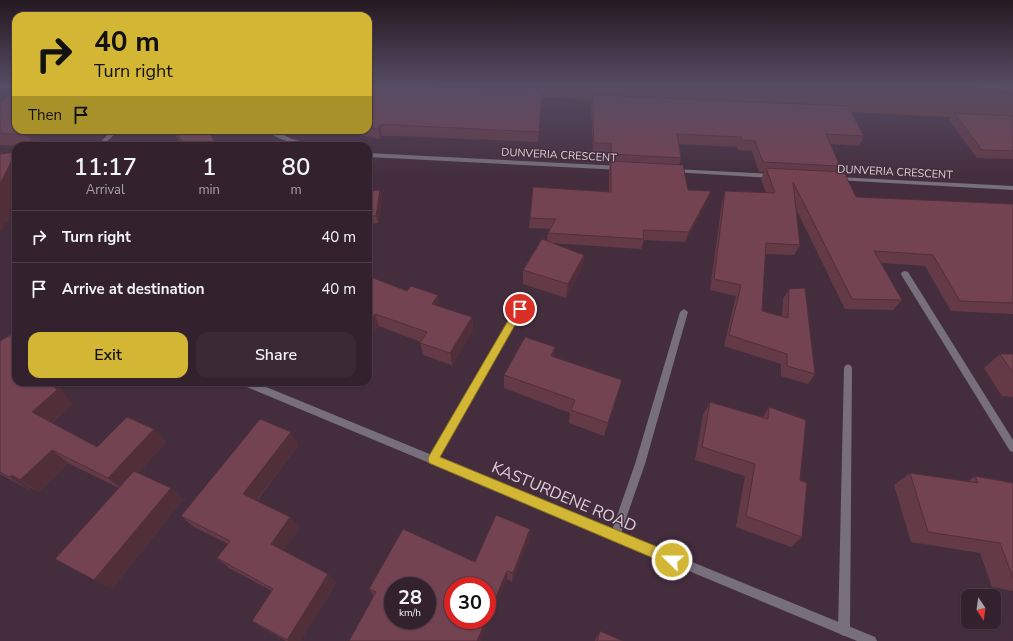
<!DOCTYPE html>
<style>
body{margin:0;font-family:"Nunito Sans",sans-serif;background:#3b2a36;color:#f1f3f6;height:100vh;display:flex;flex-direction:column;font-size:15px;white-space:nowrap}
*{box-sizing:border-box;margin:0}
p{font-size:13px;color:#a9a4aa}
.icon{flex:none;width:22px;height:22px;fill:none;stroke:currentColor;stroke-width:2;stroke-linecap:round;stroke-linejoin:round}
.map{position:relative;flex:1;overflow:hidden}
.side{position:absolute;left:12px;top:142px;width:360px;height:244px;display:flex;flex-direction:column;background:#33222e;border-radius:12px;box-shadow:0 1px 3px #0004,0 0 0 1px #4e3f4a}
.side>*{flex:none}
.banner{position:absolute;left:12px;top:12px;width:360px;height:122px;border-radius:12px;box-shadow:0 1px 3px #0004,0 0 0 1px #4e3f4a;background:#d4b635;color:#111;overflow:hidden}
.needle{width:26px;rotate:167deg}
.fabs{position:absolute;left:961px;top:589px;display:grid;gap:8px}
.fabs a{display:grid;place-items:center;width:40px;height:40px;border-radius:8px;background:#33222e;box-shadow:0 1px 3px #0004,0 0 0 1px #4e3f4a;font-size:20px}
.speed{position:absolute;left:384px;top:577px;display:flex;gap:8px;font-size:20px;font-weight:700;text-align:center}
.speed>*{display:grid;place-content:center;width:52px;height:52px;border-radius:50%;background:#33222e;box-shadow:0 1px 3px #0004,0 0 0 1px #4e3f4a;line-height:1}
.speed small{font-size:10px;font-weight:400}
.speed .limit{border:6px solid #d22;background:#fff;color:#111}
.pin{position:absolute;display:grid;place-items:center;width:34px;height:34px;color:#fff;margin:-17px;border:2px solid #fff;border-radius:50%;box-shadow:0 1px 4px #0007}
.me{position:absolute;width:44px;margin:-22px;rotate:292deg;stroke-linejoin:round;filter:drop-shadow(0 0 3px #0008)}
.turn{display:flex;align-items:center;gap:14px;height:84px;padding:0 16px;font-size:18px}
.turn .icon{width:52px;height:52px;stroke-width:2.5}
.turn b{display:block;font-size:28px;line-height:34px}
.then{display:flex;align-items:center;height:38px;padding:0 16px;background:#0003;gap:8px;font-size:15px}
.eta{display:flex;justify-content:space-evenly;align-items:center;height:68px;text-align:center}
.eta b{font-size:24px;font-weight:600;line-height:28px}
.button{display:flex;gap:8px;margin-top:auto;padding:8px 16px}
.button a{flex:1;height:46px;border-radius:12px;background:#d4b635;color:#111;font-size:16px;font-weight:600;line-height:46px;text-align:center}
.button a+a{background:#3b2a36;color:#f1f3f6}
ul{padding:0;list-style:none}
li{display:flex;align-items:center;gap:12px;height:52px;padding:0 16px;border-top:1px solid #4e3f4a}
li div{flex:1}
li b{display:block;font-size:15px}
li em{font-style:normal}
.map>svg:first-child{display:block}
.green{fill:#693e3b}
.lines{fill:none;stroke-linecap:round;stroke-linejoin:round}
.stream{fill:#776f8f;fill-rule:evenodd}
.service{fill:#77707b;fill-rule:evenodd}
.minor{fill:#77707b;fill-rule:evenodd}
.wall{fill:#643a47}
.shaded-wall{fill:#512f39}
.building{fill:#744352;stroke:#512f39;fill-rule:evenodd}
.route{fill:#d4b635;stroke:#8a7622}
.labels{text-anchor:middle;dominant-baseline:central;stroke-width:3;stroke-linejoin:round;paint-order:stroke}
.far-street-label{font-size:11px;fill:#dfd0da;stroke:#442e3e}
.near-street-label{font-size:16px;fill:#dfd0da;stroke:#442e3e}
</style>
<div class="map">
<svg width="1013" height="641" viewBox="0 0 1013 641">
<rect width="100%" height="100%" fill="#442e3e"/>
<polygon class="green" points="520,85 1013,85 1013,120 520,96"/>
<g class="lines">
<g class="stream">
<polygon points="4,85 16,85 0,90 0,86"/>
<polygon points="975,85 1013,87 1013,91 978,87"/>
</g>
<g class="service">
<polygon points="527,293 531,296 436,462 433,463 430,462 428,459 430,456 524,294"/>
<polygon points="684,309 688,312 645,464 620,536 619,540 615,541 611,540 610,536 635,464 680,312"/>
<polygon points="848,364 851,366 852,368 850,630 848,634 844,636 840,634 838,630 844,368 845,366"/>
</g>
<g class="minor">
<polygon points="113,130 119,130 102,146 96,146"/>
<path d="M265,130H273L292,139L319,146C301,146 279,141 265,130Z"/>
<polygon points="368,153 621,166 624,168 621,170 368,157"/>
<polygon points="674,169 773,174 776,176 773,178 672,172 671,171"/>
<polygon points="838,177 1013,186 1013,190 836,180 835,179"/>
<polygon points="905,271 908,272 1013,440 1013,452 1010,451 902,276 901,274 902,272"/>
<polygon points="241,382 254,382 875,637 877,641 857,641 242,385"/>
</g>
</g>
<g class="wall">
<polygon points="542,92 538,142 398,136 382,136 380,139 331,130 368,130 368,94"/>
<polygon points="592,95 864,136 859,146 831,144 840,166 837,172 856,197 1013,204 1013,314 951,311 925,266 881,263 902,300 893,310 845,309 796,209 800,245 794,255 765,254 762,311 782,316 783,299 789,289 815,374 808,384 781,376 781,364 724,346 736,296 710,290 722,202 725,191 766,193 761,179 764,172 759,172 752,151 738,150 737,147 679,144 681,158 679,165 688,190 708,201 685,242 644,240 641,249 551,243 584,255 581,270 566,298 523,284 523,270 547,241 548,233 551,229 529,228 530,218 609,192 609,171 610,164 609,164 609,153 593,152 591,104"/>
<polygon points="0,102 42,135 37,146 16,146 0,145"/>
<polygon points="954,113 1013,116 1013,159 977,158 949,120"/>
<polygon points="171,130 208,130 215,143 218,146 184,146"/>
<polygon points="368,191 382,198 378,223 368,224"/>
<polygon points="368,276 440,307 472,317 473,329 452,365 423,355 420,343 421,342 379,326 368,340"/>
<polygon points="14,333 16,335 16,382 72,404 52,423 97,447 154,429 166,442 138,473 183,499 112,589 119,488 68,463 39,492 30,487 28,489 0,474 0,341"/>
<polygon points="555,347 554,357 618,393 604,436 569,423 570,413 504,388 504,375"/>
<polygon points="1000,354 1013,354 1013,397 1002,396 984,368"/>
<polygon points="710,402 763,417 769,407 800,480 802,537 791,547 736,527 745,476 695,460 703,415"/>
<polygon points="298,445 257,501 290,517 299,528 283,551 328,574 336,583 300,641 286,641 263,628 252,621 272,591 229,568 217,558 228,544 194,527 181,516"/>
<polygon points="910,473 967,482 975,476 1013,483 1013,591 992,587 980,553 911,542 894,485"/>
<polygon points="529,539 512,582 507,579 374,596 369,589 475,562"/>
<polygon points="600,631 623,641 595,641 596,638"/>
</g>
<g class="shaded-wall">
<polygon points="380,125 382,136 380,139 378,129"/>
<polygon points="30,130 49,130 42,135 37,146 35,146 27,135"/>
<polygon points="16,152 16,192 11,202 9,221 4,222 3,230 0,231 0,184"/>
<polygon points="380,190 382,198 378,223 376,216"/>
<polygon points="711,191 708,201 685,242 689,232"/>
<polygon points="584,255 581,270 566,298 568,284"/>
<polygon points="438,295 440,307 432,304"/>
<polygon points="375,314 379,326 368,340 368,323"/>
<polygon points="472,317 473,329 452,365 450,353"/>
<polygon points="555,347 554,361 551,356"/>
<polygon points="622,380 618,393 604,436 608,423"/>
<polygon points="51,382 56,382 72,404 49,425 32,412"/>
<polygon points="154,429 166,442 123,490 108,478"/>
<polygon points="291,432 298,445 253,505 243,494"/>
<polygon points="52,450 68,463 39,492 20,480"/>
<polygon points="12,475 30,487 28,489 9,477"/>
<polygon points="171,488 183,499 112,589 94,580"/>
<polygon points="290,517 299,528 281,554 271,544"/>
<polygon points="530,529 529,539 512,582 513,573"/>
<polygon points="507,571 507,579 481,641 477,641 486,620 487,620 487,618"/>
<polygon points="328,574 336,583 300,641 288,641 287,640"/>
</g>
<g class="building">
<polygon points="376,85 404,85 542,92 539,132 396,125 380,125 378,129 368,127 368,94"/>
<polygon points="16,91 16,130 30,130 27,135 0,133 0,102"/>
<polygon points="592,95 848,106 864,136 826,134 840,166 763,162 755,141 742,140 741,137 677,134 681,158 611,154 611,143 594,143"/>
<polygon points="954,113 1013,116 1013,151 982,150"/>
<polygon points="173,130 208,130 215,143 218,146 187,146"/>
<polygon points="16,152 0,184 0,154"/>
<polygon points="611,161 683,165 688,190 711,191 689,232 643,230 644,239 548,233 556,219 530,218 533,187 611,192"/>
<polygon points="766,168 844,172 856,197 1013,204 1013,303 960,301 933,255 874,251 902,300 852,299 793,182 800,245 766,243 762,311 788,318 789,289 805,288 815,374 787,366 787,354 729,335 741,285 714,279 725,191 775,193"/>
<polygon points="380,190 376,216 368,216 368,191"/>
<polygon points="542,239 584,255 568,284 523,270"/>
<polygon points="368,276 407,291 411,286 438,295 432,304 472,317 450,353 420,343 427,332 375,314 368,323"/>
<polygon points="14,333 16,336 16,382 51,382 57,390 32,412 97,447 127,417 154,429 108,478 52,450 20,480 12,475 9,477 0,472 0,341"/>
<polygon points="525,337 555,347 551,356 622,380 608,423 571,410 575,400 504,375"/>
<polygon points="1000,354 1013,354 1013,373"/>
<polygon points="710,402 768,419 769,407 806,420 800,480 807,483 802,537 746,516 755,464 702,447"/>
<polygon points="260,419 291,432 243,494 290,517 271,544 328,574 287,640 252,621 273,589 217,558 230,541 181,516"/>
<polygon points="134,471 171,488 94,580 55,559"/>
<polygon points="910,473 978,483 975,476 1013,483 1013,578 1000,543 928,532"/>
<path d="M496,515L530,529L513,573L507,571L487,618V586H453V620H486L477,641H349L376,592L369,589L403,529L475,562ZM393,586H427V620H393Z"/>
<polygon points="600,631 623,641 597,641"/>
</g>
<linearGradient id="sky" x2="0" y2="1"><stop stop-color="#251922"/><stop offset="0.49" stop-color="#564c63"/><stop offset="1" stop-color="#564c63" stop-opacity="0"/></linearGradient>
<rect width="1013" height="175" fill="url(#sky)"/>
<polygon class="route" points="520,306 524,309 440,457 677,555 679,560 677,564 672,566 429,463 428,459 429,456 516,307"/>
<g class="labels">
<g class="far-street-label">
<text transform="translate(559 155) rotate(3)">DUNVERIA CRESCENT</text>
<text transform="translate(895 172) rotate(3)">DUNVERIA CRESCENT</text>
</g>
<g class="near-street-label">
<text transform="translate(564 497) rotate(23)">KASTURDENE ROAD</text>
</g>
</g>
</svg>
<div class="fabs">
<a><svg class="needle" viewBox="-14 -14 28 28"><path d="M0-13l5 13h-10z" fill="#e53935"/><path d="M0 13l5-13h-10z" fill="#a9a4aa"/></svg></a>
</div>
<div class="speed"><div>28<small>km/h</small></div><div class="limit">30</div></div>
<div class="pin" style="left:520px;top:309px;background:#d93025"><svg class="icon" aria-label="arrive" viewBox="0 0 24 24"><path d="M6 21V4h12l-3 4 3 4H6"/></svg></div>
<svg class="me" style="left:672px;top:560px" viewBox="-20 -20 40 40"><circle r="17" fill="#d4b635" stroke="#fff" stroke-width="3"/><path d="M0-11L8 9 0 5-8 9z" fill="#fff"/></svg>
<div class="banner">
<div class="turn"><svg class="icon" aria-label="right" viewBox="0 0 24 24"><path d="M7 20v-9h11M14 6l5 5-5 5"/></svg><div><b>40 m</b>Turn right</div></div>
<div class="then">Then<svg class="icon" aria-label="arrive" viewBox="0 0 24 24"><path d="M6 21V4h12l-3 4 3 4H6"/></svg></div>
</div>
<section class="side">
<div class="eta">
<div><b>11:17</b><p>Arrival</p></div>
<div><b>1</b><p>min</p></div>
<div><b>80</b><p>m</p></div>
</div>
<ul>
<li><svg class="icon" aria-label="right" viewBox="0 0 24 24"><path d="M7 20v-9h11M14 6l5 5-5 5"/></svg><div><b>Turn right</b></div><em>40 m</em></li>
<li><svg class="icon" aria-label="arrive" viewBox="0 0 24 24"><path d="M6 21V4h12l-3 4 3 4H6"/></svg><div><b>Arrive at destination</b></div><em>40 m</em></li>
</ul>
<div class="button"><a>Exit</a><a>Share</a></div>
</section>
</div>
